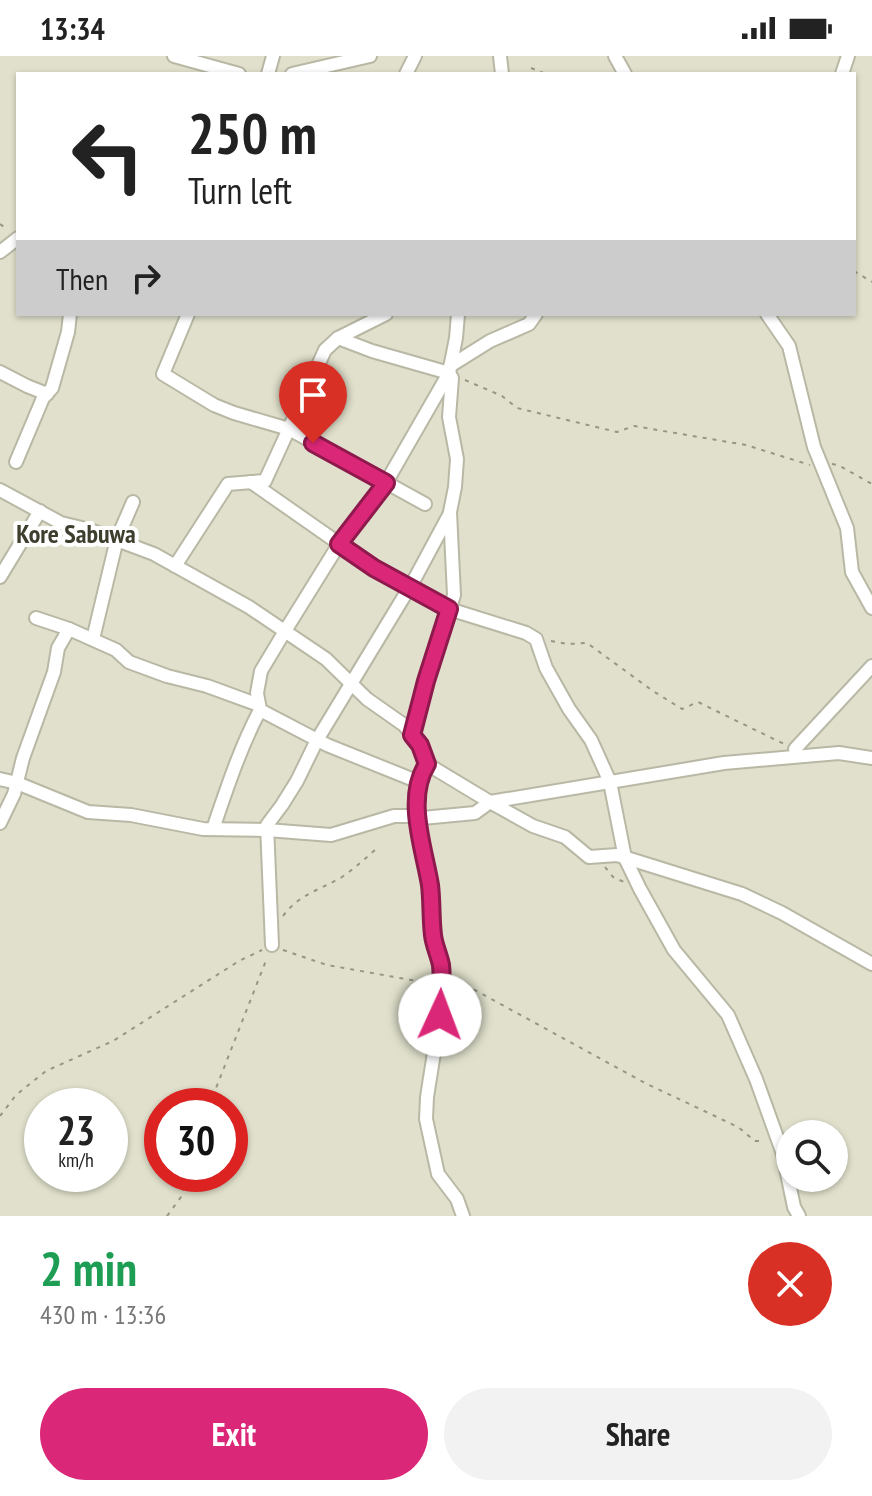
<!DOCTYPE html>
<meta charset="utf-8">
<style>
body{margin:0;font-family:"PT Sans Narrow",sans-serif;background:#f2f2f2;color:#222;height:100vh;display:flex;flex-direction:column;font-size:30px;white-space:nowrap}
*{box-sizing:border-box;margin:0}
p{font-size:26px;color:#767676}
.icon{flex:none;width:44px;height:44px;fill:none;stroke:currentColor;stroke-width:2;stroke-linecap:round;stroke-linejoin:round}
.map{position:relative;height:1160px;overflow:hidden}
.drawer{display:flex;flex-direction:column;background:#fff;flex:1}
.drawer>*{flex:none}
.top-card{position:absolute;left:16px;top:16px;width:840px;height:244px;border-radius:0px;box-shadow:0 2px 6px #0004;background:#fff;color:#222;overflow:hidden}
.fabs{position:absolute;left:776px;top:1064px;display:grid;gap:16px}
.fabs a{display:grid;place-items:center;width:72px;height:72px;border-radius:50%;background:#fff;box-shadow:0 2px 6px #0004;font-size:40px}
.speed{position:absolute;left:24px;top:1032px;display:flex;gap:16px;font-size:40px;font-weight:700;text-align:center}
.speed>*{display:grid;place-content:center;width:104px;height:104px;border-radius:50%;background:#fff;box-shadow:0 2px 6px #0004;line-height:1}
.speed small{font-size:20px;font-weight:400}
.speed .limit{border:12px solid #d22;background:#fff;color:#111}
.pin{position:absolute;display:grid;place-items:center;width:68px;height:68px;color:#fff;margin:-82px -34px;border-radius:50% 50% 50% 0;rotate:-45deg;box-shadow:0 0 8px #0007}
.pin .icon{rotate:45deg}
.me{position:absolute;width:88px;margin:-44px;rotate:2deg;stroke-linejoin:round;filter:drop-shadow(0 0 6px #0008)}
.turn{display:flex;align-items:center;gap:28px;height:168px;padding:0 40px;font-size:36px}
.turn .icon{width:104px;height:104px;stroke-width:2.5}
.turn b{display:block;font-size:56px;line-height:68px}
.then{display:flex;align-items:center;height:76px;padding:0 40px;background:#0003;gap:16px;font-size:30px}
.round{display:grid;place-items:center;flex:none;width:84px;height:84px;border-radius:42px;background:#f2f2f2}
.summary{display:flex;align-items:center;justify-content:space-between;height:136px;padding:0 40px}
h1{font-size:48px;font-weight:700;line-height:60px;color:#1e9e55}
.button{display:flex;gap:16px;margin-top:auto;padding:16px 40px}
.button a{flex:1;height:92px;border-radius:48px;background:#db2777;color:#fff;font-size:32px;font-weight:700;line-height:92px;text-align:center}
.button a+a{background:#f2f2f2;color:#222}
.status{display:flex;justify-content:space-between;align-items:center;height:56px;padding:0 40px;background:#fff;direction:ltr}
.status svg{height:22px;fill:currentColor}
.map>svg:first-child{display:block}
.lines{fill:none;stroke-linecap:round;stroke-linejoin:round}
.street-casing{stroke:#b8b8a5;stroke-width:16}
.path{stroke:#969688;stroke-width:2;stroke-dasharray:4 6;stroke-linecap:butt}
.street{stroke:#fff;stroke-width:12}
.route-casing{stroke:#8e194d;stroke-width:20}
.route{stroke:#db2777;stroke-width:14}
.labels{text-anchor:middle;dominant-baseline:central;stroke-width:8;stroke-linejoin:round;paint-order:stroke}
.quarter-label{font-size:26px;font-weight:bold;fill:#3e3e2e;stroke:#fff}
</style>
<div class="status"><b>13:34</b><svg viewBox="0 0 49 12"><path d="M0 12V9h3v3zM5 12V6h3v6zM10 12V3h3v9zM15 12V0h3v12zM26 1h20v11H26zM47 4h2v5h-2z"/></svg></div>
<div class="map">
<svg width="872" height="1160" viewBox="0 0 872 1160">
<rect width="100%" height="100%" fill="#e0e0cc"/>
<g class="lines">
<g class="street-casing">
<g id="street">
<polyline points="174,0 239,18"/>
<polyline points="500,0 502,18"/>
<polyline points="615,0 625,18"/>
<polyline points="268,18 273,0"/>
<polyline points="292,18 370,0"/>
<polyline points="406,18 415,0"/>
<polyline points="842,18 848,0"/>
<polyline points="0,196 18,182"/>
<polyline points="188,258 163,318 214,349 234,357 289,373 425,448"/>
<polyline points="767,258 789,290 814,391 847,472 852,516 872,552"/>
<polyline points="338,282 372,295 449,317 452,322 449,361 457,403 455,431 450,456 454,539 426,625 412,679"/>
<polyline points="450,310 490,285 529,268 536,258"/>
<polyline points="0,316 27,330 47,338"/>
<polyline points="16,406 43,342 52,332 68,276 70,258"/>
<polyline points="251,426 374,512 449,553 526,577 536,583 546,612 569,653 591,684 610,726 625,802 640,833 674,894 728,959 756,1023 783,1098 794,1151 799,1160"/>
<polyline points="0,434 61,467 90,474 154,498 249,551 326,603 367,643 404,669 420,689 427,708 421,717 417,735 418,760 424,808 430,830 433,882 441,910 441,930 440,959 427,1041 426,1063 438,1118 457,1143 463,1160"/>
<polyline points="175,510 228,428 265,425 325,294 338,282 386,258"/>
<polyline points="0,521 40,455"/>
<polyline points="36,562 69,573"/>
<polyline points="93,583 117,483 133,446"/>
<polyline points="795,693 872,610"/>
<polyline points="427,708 490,746 724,707 839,697 872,702"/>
<polyline points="0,723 17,727 88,756 131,759 203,773 267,774 331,779 394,760 418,760 422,762 475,757 490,746 533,770 565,781 589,801 617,799 742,838 782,857 872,908"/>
<polyline points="419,726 327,689 260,654 257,637 261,615 285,575 339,488 380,437 449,317 456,282 458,258"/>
<polyline points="0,767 14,738 23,702 54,616 58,592 69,573 116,594 129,606 167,620 207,630 259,649"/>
<path d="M213,773C227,732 240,692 260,654"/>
<polyline points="272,889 267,769 282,749 297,725 317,684 414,524 449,459"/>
</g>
</g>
<g class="path">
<polyline points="531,12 546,18"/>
<polyline points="0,168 7,173"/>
<polyline points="854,215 872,226"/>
<polyline points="465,324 502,340 517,352 617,376 634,370 746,389 810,409"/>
<polyline points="832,408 838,409 872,428"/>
<polyline points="551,585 568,588 587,587 653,635 682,653 698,646 784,688"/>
<polyline points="605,811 613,821 624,826"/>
<path d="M283,860C299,838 320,834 342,821C355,812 366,802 377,792"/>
<polyline points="283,894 327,909 428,927"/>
<polyline points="454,931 473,933 645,1027 738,1071 755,1085 765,1085"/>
<polyline points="209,1050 267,902"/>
<polyline points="0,1060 16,1039 46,1015 113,985 239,905 262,894"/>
<polyline points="167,1160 181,1141 187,1118"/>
</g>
<use href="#street" class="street"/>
</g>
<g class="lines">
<g class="route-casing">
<path id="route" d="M313,387L386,427L339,488L374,512L449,553L426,625L412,679L420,689L427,708C405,743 424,792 430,829C432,846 431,863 433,879C434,889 439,899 441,909C443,925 440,943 440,959"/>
</g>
<use href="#route" class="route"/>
</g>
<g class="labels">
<g class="quarter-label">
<text x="76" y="477">Kore Sabuwa</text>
</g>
</g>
</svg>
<div class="fabs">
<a><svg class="icon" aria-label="search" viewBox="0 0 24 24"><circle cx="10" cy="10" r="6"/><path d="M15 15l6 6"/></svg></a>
</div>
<div class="speed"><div>23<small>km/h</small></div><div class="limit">30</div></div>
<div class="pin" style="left:313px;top:387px;background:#d93025"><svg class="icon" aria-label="arrive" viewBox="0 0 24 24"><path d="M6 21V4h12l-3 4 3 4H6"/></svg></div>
<svg class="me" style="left:440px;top:959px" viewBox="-20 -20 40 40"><circle r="19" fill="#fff"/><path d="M0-13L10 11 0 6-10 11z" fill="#db2777"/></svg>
<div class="top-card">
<div class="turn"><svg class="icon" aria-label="left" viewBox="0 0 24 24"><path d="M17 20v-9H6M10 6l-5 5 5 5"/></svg><div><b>250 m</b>Turn left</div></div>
<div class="then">Then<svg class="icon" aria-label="right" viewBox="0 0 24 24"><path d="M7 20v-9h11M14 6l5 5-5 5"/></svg></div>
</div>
</div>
<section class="drawer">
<div class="summary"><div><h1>2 min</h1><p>430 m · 13:36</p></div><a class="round" style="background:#d93025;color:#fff"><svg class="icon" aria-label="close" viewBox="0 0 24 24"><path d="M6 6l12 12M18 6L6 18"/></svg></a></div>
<div class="button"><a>Exit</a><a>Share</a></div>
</section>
